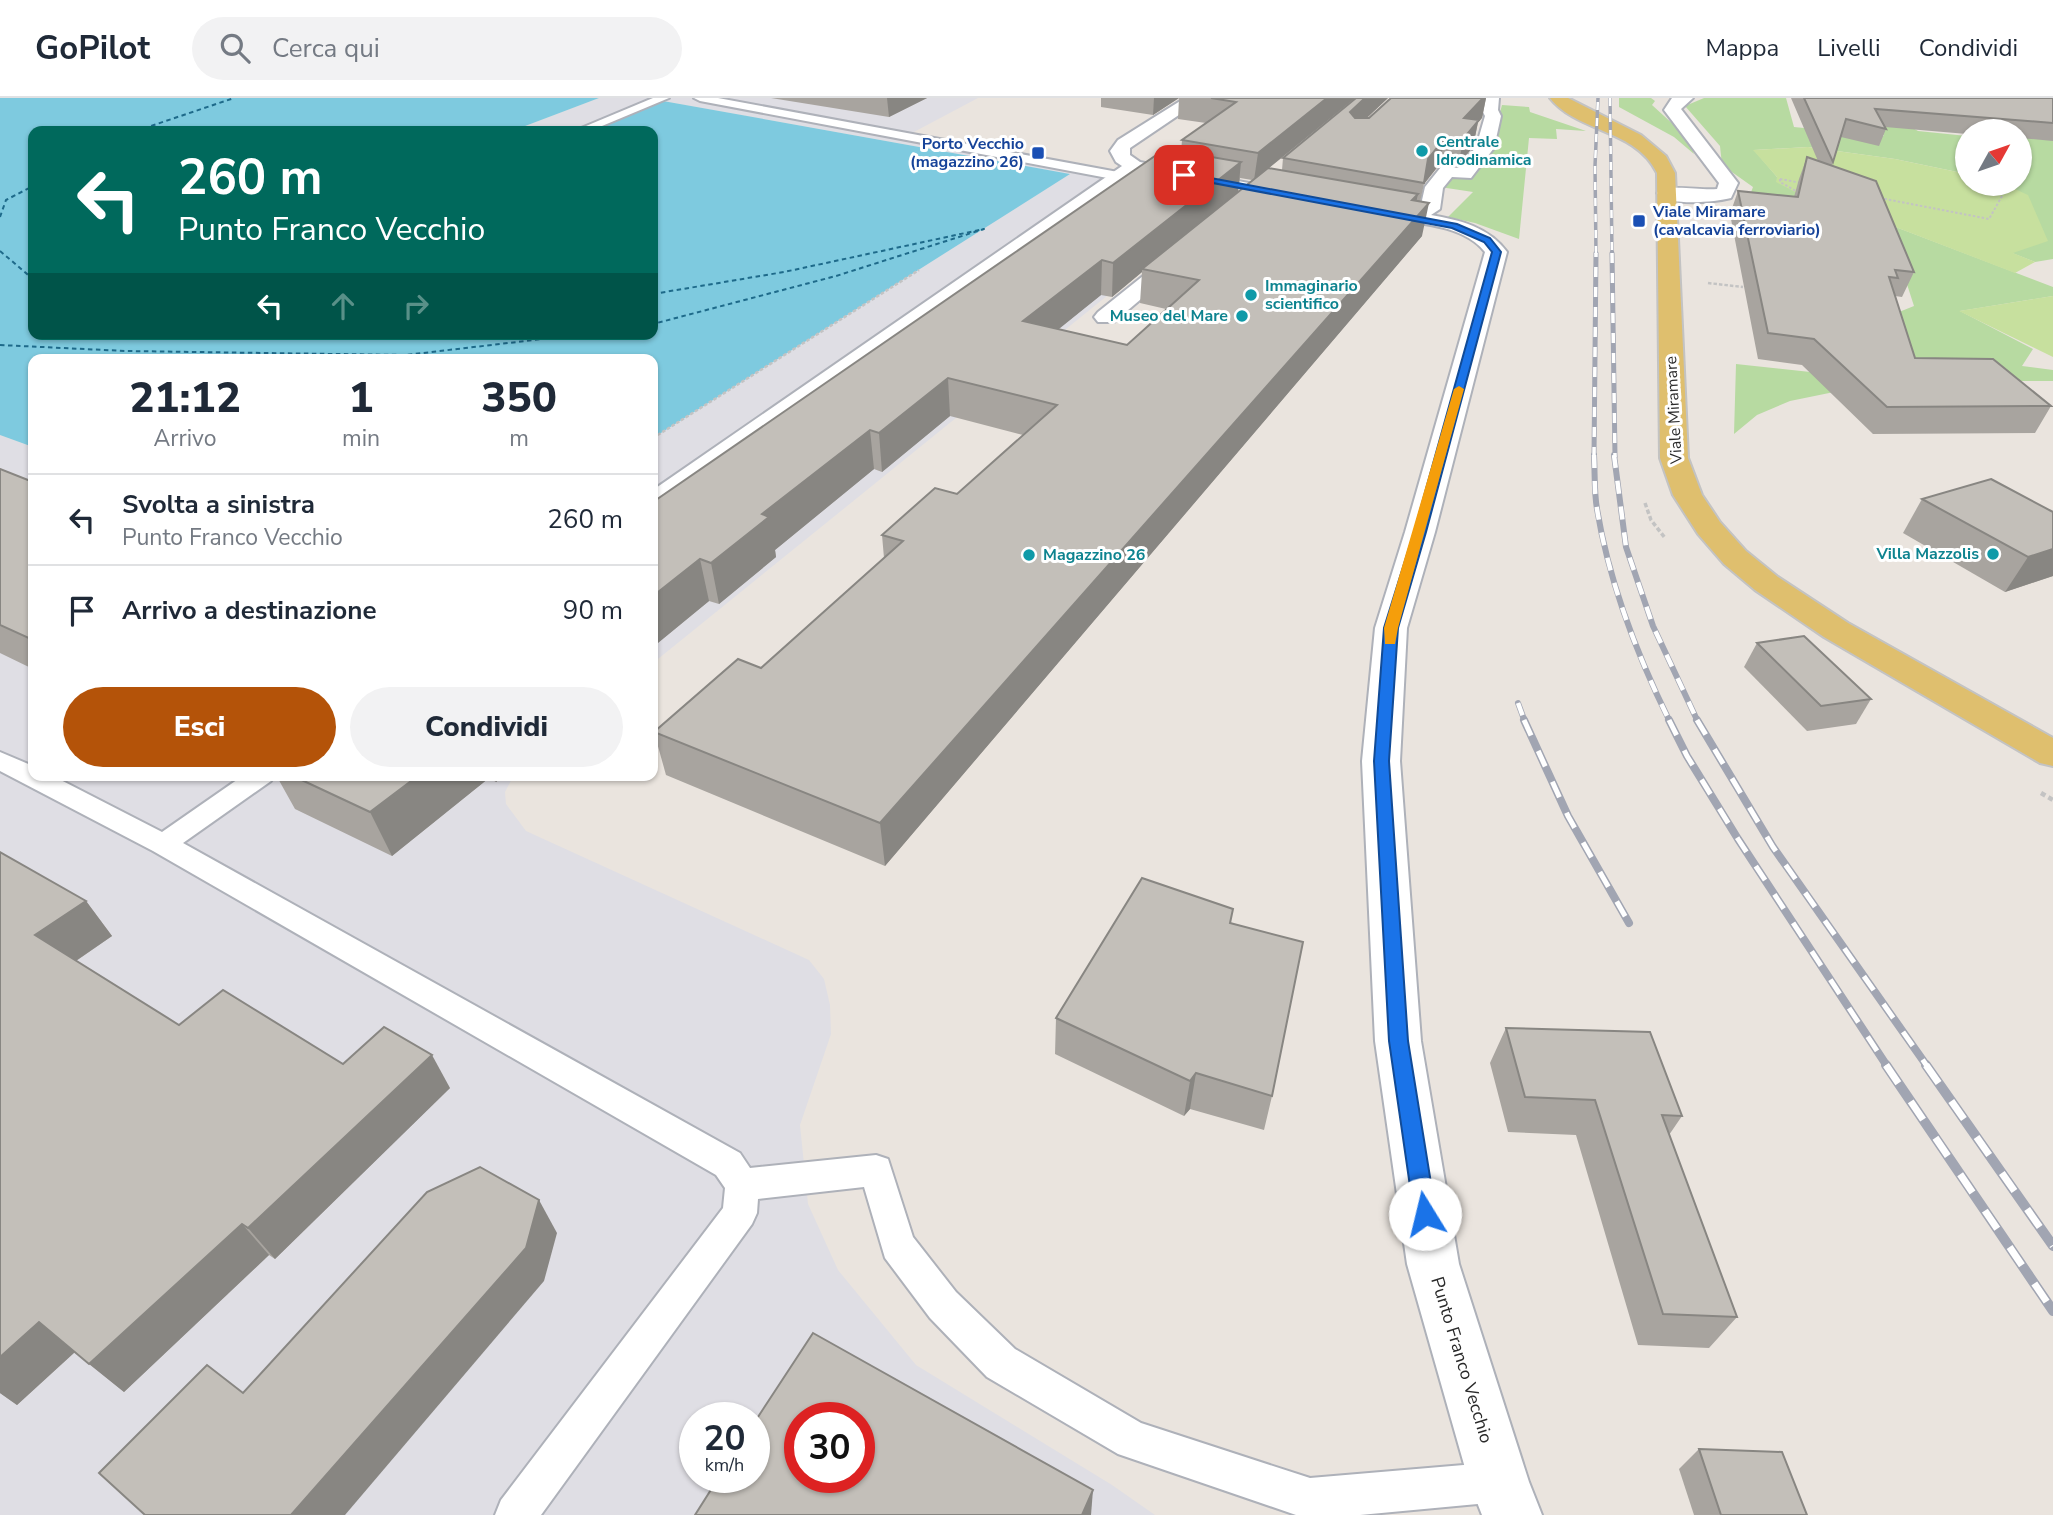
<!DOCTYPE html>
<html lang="it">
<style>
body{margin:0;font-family:"Nunito Sans",sans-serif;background:#f2f2f3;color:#1f2937;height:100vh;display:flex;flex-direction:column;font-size:26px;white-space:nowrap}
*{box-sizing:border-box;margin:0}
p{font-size:23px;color:#747a83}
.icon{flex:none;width:38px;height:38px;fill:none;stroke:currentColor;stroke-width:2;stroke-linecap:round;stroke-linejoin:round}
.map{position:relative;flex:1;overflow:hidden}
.panel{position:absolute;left:28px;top:256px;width:630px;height:427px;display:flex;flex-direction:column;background:#fff;border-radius:14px;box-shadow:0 2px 5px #0004}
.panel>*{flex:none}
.banner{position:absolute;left:28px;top:28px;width:630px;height:214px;border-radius:14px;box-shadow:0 2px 5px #0004;background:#00695c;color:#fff;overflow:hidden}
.needle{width:46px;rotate:50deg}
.controls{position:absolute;left:1955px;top:21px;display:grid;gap:14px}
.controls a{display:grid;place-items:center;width:77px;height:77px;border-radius:50%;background:#fff;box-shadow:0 2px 5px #0004;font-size:35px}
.speed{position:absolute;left:679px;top:1304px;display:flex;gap:14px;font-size:35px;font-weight:700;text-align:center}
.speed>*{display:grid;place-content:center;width:91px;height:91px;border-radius:50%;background:#fff;box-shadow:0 2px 5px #0004;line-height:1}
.speed small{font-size:18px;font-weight:400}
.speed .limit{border:10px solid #d22;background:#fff;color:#111}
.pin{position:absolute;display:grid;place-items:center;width:60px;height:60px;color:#fff;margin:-30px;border-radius:14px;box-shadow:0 4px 10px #0006}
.me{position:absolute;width:77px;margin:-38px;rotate:351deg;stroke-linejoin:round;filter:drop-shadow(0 0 5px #0008)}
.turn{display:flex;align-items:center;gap:24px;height:147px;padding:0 35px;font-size:32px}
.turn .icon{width:91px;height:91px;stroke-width:2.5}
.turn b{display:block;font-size:49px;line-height:60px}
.lanes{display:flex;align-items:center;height:66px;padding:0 35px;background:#0003;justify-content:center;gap:35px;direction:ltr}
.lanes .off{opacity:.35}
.eta{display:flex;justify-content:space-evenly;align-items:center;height:119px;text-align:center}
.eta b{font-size:42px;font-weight:800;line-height:49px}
.cta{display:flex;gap:14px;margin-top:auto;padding:14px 35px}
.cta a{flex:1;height:80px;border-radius:42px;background:#b45309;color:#fff;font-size:28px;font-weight:800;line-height:80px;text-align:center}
.cta a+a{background:#f2f2f3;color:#1f2937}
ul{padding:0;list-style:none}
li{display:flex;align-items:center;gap:21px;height:91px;padding:0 35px;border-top:2px solid #e0e1e3}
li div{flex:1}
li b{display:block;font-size:26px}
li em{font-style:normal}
header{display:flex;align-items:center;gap:42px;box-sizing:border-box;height:98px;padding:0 35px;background:#fff;border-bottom:2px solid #e0e1e3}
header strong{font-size:33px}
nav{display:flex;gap:38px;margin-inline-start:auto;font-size:24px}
.search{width:490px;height:63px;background:#f2f2f3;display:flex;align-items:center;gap:18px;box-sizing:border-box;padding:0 24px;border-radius:38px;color:#747a83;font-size:26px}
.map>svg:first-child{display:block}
.industrial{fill:#dfdee4;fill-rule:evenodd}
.green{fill:#b7daa1}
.pitch{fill:#c7e09e}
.water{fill:#7ecadf}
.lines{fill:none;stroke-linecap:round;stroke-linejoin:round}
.ferry{stroke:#1e6a8a;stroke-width:2;stroke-dasharray:4.5 3.5;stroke-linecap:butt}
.lane-casing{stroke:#aeb1b9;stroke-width:4}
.street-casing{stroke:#aeb1b9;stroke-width:4}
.primary-casing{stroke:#c3c3c3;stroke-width:4}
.path-far3{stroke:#c3c3c3;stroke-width:2;stroke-dasharray:2.5 2;stroke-linecap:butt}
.path-far2{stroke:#c3c3c3;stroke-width:2.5;stroke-dasharray:3.5 2;stroke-linecap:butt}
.path-far1{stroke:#c3c3c3;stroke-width:3.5;stroke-dasharray:4.5 2.5;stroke-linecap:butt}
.path{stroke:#c3c3c3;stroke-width:4.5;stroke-dasharray:5 3.5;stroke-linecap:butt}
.lane{fill:#fff;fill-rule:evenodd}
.street{fill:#fff;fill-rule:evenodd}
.primary{fill:#dfbf6e;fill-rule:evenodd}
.rail-far4-casing{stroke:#a1a5b2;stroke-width:3.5}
.rail-far3-casing{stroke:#a1a5b2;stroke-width:5}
.rail-far2-casing{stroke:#a1a5b2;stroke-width:6}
.rail-far1-casing{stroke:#a1a5b2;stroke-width:8}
.rail-casing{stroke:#a1a5b2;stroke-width:10}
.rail-far4{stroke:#fff;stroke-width:2.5;stroke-dasharray:8;stroke-linecap:butt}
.rail-far3{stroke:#fff;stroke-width:3.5;stroke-dasharray:10;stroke-linecap:butt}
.rail-far2{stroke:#fff;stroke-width:4.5;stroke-dasharray:13;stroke-linecap:butt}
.rail-far1{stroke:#fff;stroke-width:5;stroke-dasharray:17;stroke-linecap:butt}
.rail{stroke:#fff;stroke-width:7;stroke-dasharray:22;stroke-linecap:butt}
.wall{fill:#a8a49f;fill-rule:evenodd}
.shaded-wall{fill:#888682}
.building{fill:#c3bfb9;stroke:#888682;stroke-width:2;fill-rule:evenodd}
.route{fill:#1a73e8;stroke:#114b97;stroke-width:2}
.slow{fill:#f59e0b}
.culture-dot{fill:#0f9aa8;stroke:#fff;stroke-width:2.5}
.transit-dot{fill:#1a4fb4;stroke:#fff;stroke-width:2.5}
.labels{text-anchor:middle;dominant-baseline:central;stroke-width:6;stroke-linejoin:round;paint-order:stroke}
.far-culture-label{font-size:16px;font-weight:bold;fill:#0d838f;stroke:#fff;text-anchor:start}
.far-transit-label{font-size:16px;font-weight:bold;fill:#164399;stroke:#fff;text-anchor:end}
.far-street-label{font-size:16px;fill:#2a2a2a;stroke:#fff}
.street-label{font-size:18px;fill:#2a2a2a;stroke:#fff}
</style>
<header>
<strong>GoPilot</strong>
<div class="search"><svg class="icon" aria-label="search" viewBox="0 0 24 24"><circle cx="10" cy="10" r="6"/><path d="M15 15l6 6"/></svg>Cerca qui</div>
<nav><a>Mappa</a><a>Livelli</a><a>Condividi</a></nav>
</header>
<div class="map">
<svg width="2053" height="1417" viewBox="0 0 2053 1417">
<rect width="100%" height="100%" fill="#eae4de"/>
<g class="industrial">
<polygon points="599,0 978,0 912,35 1233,96 653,565 653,340 1069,76 663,3 588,33 512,33"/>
<path d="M0,337L33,349V677H514L505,694L506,706L526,733L809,862L824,881L830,907L831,936L800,1027L808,1106L838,1172L916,1267L1112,1387L1155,1417H0ZM695,1320H754V1379H695ZM800,1320H859V1379H800Z"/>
</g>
<g class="green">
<polygon points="1619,0 1651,0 1655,3 1652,7 1687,39 1694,56 1674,39 1619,9"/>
<polygon points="1704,0 1786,0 1794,29 1884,38 1864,15 1890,17 1918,33 1967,38 1967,76 1895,61 1808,49 1754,52 1777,79 1811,102 1750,97 1753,89 1722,67 1720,48 1685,8"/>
<polygon points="1502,7 1529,9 1530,14 1586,33 1556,31 1557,41 1529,40 1519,141 1475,125 1448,119 1473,94 1440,89 1451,75 1490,52"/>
<polygon points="2053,12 2053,161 2035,164 2012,155 2004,87 2020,86 2020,33"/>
<polygon points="1859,115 2053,189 2053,198 1960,213 2033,251 2022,268 2053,272 2053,283 1964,283 1839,293 1790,303 1757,317 1734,336 1736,266 1838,277 1894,216 1914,208 1904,177"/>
</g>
<g class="pitch">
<polygon points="1808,49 1895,61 1967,76 1967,86 2004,86 2028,97 2048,143 2013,155 2035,164 2015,175 1859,115 1808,101 1776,84 1777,79 1753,52"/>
<polygon points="2053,198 2053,259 1959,213"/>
</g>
<polygon class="water" points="0,0 599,0 512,33 33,33 33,236 653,236 653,33 588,33 663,3 1070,76 653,340 653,261 33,261 33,349 0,337"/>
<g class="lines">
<g class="ferry">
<polyline points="136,33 234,0"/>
<polyline points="0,119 6,102 33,88"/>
<polyline points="0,153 33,181"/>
<polyline points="653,196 784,174 984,131 836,178 653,226"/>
<polyline points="0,247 126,253 406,257 585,236"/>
</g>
<g class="lane-casing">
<g id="lane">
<polygon points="653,0 669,0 590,33 574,33"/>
<polygon points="694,0 718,0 1118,74 1124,78 1118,82 700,3"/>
<polygon points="0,654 33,668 33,677 51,677 162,734 244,677 275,677 271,683 183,745 740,1055 750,1070 876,1057 888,1061 913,1139 956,1194 1015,1251 1141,1325 1310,1380 1499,1364 1513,1370 1519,1384 1513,1398 1499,1404 1360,1417 1296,1417 1118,1356 987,1279 930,1220 885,1160 864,1089 758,1101 757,1115 752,1126 541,1417 495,1417 501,1402 723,1110 725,1090 716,1077 153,753 0,673"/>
</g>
</g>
<g class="street-casing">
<g id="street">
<polygon points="1185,0 1204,0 1130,50 1130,57 1140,64 1301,95 1304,99 1301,103 1294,105 1137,74 663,411 653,414 653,392 1122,68 1116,64 1110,53 1118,42"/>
<path d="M1483,0H1499L1498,12L1501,18L1494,50L1471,80L1452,79L1443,90L1440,111L1431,117C1460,122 1489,129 1507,154L1435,434L1407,530L1400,663L1421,943L1459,1166L1529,1384L1542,1417H1482L1469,1384L1407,1166L1375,943L1362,663L1375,530L1405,434L1485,154C1462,124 1407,125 1373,119L1366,117L1363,113L1366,109L1373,107L1423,115L1420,111L1425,89L1441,69L1459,70L1476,49L1485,18L1482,12Z"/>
<path d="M1672,0H1693L1681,11L1738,85L1731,100C1714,104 1669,109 1657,95C1666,85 1701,93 1717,91L1719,85L1664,12Z"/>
<polygon points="1180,152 1187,154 1191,158 1187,162 1114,224 1098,224 1094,219 1098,214 1173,154"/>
</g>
</g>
<g class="primary-casing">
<path id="primary" d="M1550,0H1568L1641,37L1666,58L1675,75L1688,360L1702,397L1720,424L1746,453L1778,479L1848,525L2053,640V668L2040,665L1824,539L1755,492L1724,466L1698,436L1673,397L1660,360L1657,75C1636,31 1578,35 1550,0Z"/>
</g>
<g class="path-far3">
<polyline points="1780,81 1802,85"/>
<polyline points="1780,81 1780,84 1801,96"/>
<polyline points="1880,100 1989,121 2006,91"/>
</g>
<g class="path-far2">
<polyline points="1708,185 1743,189"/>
<polyline points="653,340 919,172"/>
</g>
<polyline class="path-far1" points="1645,405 1651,422 1665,440"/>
<polyline class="path" points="2041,695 2053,702"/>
<use href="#lane" class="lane"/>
<use href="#street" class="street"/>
<use href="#primary" class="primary"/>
<g class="rail-far4-casing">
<g id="rail-far4">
<polyline points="1610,0 1612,156"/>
<polyline points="1596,156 1595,68 1598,0"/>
</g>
</g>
<g class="rail-far3-casing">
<g id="rail-far3">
<polyline points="1612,155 1615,359"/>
<polyline points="1594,359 1596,155"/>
</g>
</g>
<g class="rail-far2-casing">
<g id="rail-far2">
<path d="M1594,357C1595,375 1594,394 1597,411C1609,484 1637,557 1670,624"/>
<polyline points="1614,357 1626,449 1653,528 1698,624"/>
<polyline points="1518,605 1525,624"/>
</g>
</g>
<g class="rail-far1-casing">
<g id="rail-far1">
<polyline points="1524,622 1568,718 1629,825"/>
<polyline points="1669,622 1687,658 1738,741 1887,968"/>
<polyline points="1697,622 1773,749 1927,968"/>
</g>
</g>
<g class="rail-casing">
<g id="rail">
<polyline points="1886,967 2053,1213"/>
<polyline points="1926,967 2053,1148"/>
</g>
</g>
<use href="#rail-far4" class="rail-far4"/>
<use href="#rail-far3" class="rail-far3"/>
<use href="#rail-far2" class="rail-far2"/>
<use href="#rail-far1" class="rail-far1"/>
<use href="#rail" class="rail"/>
</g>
<g class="wall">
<polygon points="771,0 927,0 889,19"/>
<path d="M1101,0H1355L1269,70L1282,72L1283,60L1356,0H1388L1367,20H1369L1391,0H1486L1482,20L1478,24L1473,49L1458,67H1439L1424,86L1420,104L1422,138L885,768L666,677L654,634L761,570L884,460L882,437L957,396L1023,337L950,318L882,374L874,371L775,452L776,459L719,506L709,503L653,549V404L1181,54L1182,42L1206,25L1178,21L1179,0L1153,17L1101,9ZM1240,80L1252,82L1238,93ZM1142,174L1140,205L1166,211L1127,247L1058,231L1101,197L1112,199Z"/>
<polygon points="1791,0 2053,0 2053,43 2020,40 2020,33 1967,33 1967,36 1885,29 1886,31 1879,48 1841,39 1832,68 1914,174 1902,199 1895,198 1915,260 2051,308 2035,335 1873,336 1802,267 1758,261 1730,116 1738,93 1794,99 1799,81 1807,59 1818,63"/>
<polygon points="0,371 33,384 33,571 0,555"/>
<polygon points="1922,401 2053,414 2053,478 2005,494 1903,435"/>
<polygon points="1757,545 1871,601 1856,626 1807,633 1744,569"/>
<polygon points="276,677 504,677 496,684 489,680 392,758 295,711"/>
<polygon points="86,803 112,838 76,863 179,927 450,990 275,1161 269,1157 124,1294 75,1254 17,1307 0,1295"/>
<polygon points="1230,825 1272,998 1264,1032 1190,1011 1184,1018 1055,956 1056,920"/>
<polygon points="1506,930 1682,1018 1669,1037 1737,1219 1709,1250 1638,1247 1576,1037 1508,1034 1490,965"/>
<polygon points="1699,1351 1807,1417 1694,1417 1679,1371"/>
</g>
<g class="shaded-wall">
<polygon points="887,0 927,0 889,19"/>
<polygon points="1154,0 1179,0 1153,17"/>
<polygon points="1327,0 1355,0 1254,82 1258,55"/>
<polygon points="1365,0 1388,0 1345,40 1350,14"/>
<polygon points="1483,0 1486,0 1482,20 1478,24 1473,49 1458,67 1464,40 1464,20"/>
<polygon points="1445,40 1439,67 1424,86 1428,61"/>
<polygon points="1241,64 1238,96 1142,171 1142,174 1112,199 1113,165"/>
<polygon points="1418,96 1412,124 1429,105 1422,138 885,768 880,725"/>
<polygon points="1102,162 1101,197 1023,260 1023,223"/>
<polygon points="948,280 950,318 882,374 879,335"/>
<polygon points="870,332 874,371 775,452 776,459 719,506 711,465 762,416"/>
<polygon points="2053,451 2053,478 2005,494 2028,459"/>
<polygon points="700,461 709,503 653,549 653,498"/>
<polygon points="419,677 488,677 489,680 392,758 370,714"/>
<polygon points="493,677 504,677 496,684"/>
<polygon points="86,803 112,838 64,871 35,837"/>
<polygon points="432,957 450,990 275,1161 248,1130"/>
<polygon points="1196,975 1190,1011 1184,1018 1190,983"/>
<polygon points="539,1102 557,1135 544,1183 345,1417 291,1417"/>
<polygon points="242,1126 269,1157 124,1294 89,1266"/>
<polygon points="39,1224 76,1253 17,1307 0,1295 0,1259"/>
<polygon points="1093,1392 1091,1417 1082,1417"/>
</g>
<g class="building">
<polygon points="1211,0 1327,0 1258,55 1182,42 1236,4"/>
<polygon points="1356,0 1365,0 1350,14 1355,20 1369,20 1391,0 1483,0 1464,20 1479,22 1464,40 1445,40 1428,61 1424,85 1283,60"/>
<polygon points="1804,0 2053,0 2053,25 1875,11 1886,31 1846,21 1833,64"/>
<polygon points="1165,51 1241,64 1113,165 1102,162 1023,223 1127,247 1199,182 1142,171 1268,70 1418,96 1412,102 1429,105 880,725 654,634 738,561 761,570 903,443 882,437 935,390 957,396 1057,307 948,280 879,335 870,332 762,416 769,419 711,465 700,461 653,498 653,404"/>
<polygon points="1807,59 1876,83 1914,174 1895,172 1898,180 1889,179 1915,260 1993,261 2051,308 1887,309 1814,241 1768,235 1738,93 1798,99"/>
<polygon points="0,371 33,384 33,542 0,527"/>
<polygon points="1991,381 2053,414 2053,451 2028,459 1922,401"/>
<polygon points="1804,538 1871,601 1821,608 1757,545"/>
<polygon points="291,677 419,677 370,714"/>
<polygon points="0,754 86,803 35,837 179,927 223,892 343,966 384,929 432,957 248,1130 242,1126 89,1266 39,1224 0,1259"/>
<polygon points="1142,780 1233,811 1230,825 1303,844 1272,998 1196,975 1190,983 1056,920"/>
<polygon points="1506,930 1650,934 1682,1018 1662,1017 1737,1219 1663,1216 1595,1002 1525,999"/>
<polygon points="480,1069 539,1102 526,1150 291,1417 145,1417 99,1375 207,1267 243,1295 427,1094"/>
<path d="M813,1235L1093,1392L1082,1417H695L719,1379H754V1325ZM800,1320H859V1379H800Z"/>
<polygon points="1699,1351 1782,1354 1807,1417 1721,1417"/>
</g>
<polygon class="route" points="1184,75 1457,126 1490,140 1501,154 1426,434 1398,530 1389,663 1408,943 1436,1116 1433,1123 1425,1126 1418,1123 1414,1116 1389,943 1374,663 1384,530 1414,434 1492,154 1484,144 1452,130 1181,79"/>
<polygon class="slow" points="1459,288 1464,291 1398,530 1395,546 1385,546 1384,530 1454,291"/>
<g class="culture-dot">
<circle cx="1422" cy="53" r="7"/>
<circle cx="1251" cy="197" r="7"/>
<circle cx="1242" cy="218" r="7"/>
<circle cx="1993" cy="456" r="7"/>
<circle cx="1029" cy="457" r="7"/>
</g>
<g class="transit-dot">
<rect x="1031" y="48" width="14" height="14" rx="3.5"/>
<rect x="1632" y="116" width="14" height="14" rx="3.5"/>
</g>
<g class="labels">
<g class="far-culture-label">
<text x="1436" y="44">Centrale<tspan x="1436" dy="18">Idrodinamica</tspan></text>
<text x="1265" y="188">Immaginario<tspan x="1265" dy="18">scientifico</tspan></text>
<text x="1228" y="218" text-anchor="end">Museo del Mare</text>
<text x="1979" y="456" text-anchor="end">Villa Mazzolis</text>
<text x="1043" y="457">Magazzino 26</text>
</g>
<g class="far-transit-label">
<text x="1024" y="46">Porto Vecchio<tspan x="1024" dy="18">(magazzino 26)</tspan></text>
<text x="1653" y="114" text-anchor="start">Viale Miramare<tspan x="1653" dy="18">(cavalcavia ferroviario)</tspan></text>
</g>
<g class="far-street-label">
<text transform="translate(1674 312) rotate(-93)">Viale Miramare</text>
</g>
<g class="street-label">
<text transform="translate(1462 1262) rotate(73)">Punto Franco Vecchio</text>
</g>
</g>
</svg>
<div class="controls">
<a><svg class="needle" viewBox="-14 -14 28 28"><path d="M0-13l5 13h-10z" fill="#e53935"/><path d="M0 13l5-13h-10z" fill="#747a83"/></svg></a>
</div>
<div class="speed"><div>20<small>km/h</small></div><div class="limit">30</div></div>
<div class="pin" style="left:1184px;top:77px;background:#d93025"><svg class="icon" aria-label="arrive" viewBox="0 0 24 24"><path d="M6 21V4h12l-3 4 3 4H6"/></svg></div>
<svg class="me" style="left:1425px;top:1116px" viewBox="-20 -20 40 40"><circle r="19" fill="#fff"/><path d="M0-13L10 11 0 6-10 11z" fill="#1a73e8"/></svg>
<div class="banner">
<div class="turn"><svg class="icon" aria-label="left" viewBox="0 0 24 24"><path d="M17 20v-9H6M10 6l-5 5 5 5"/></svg><div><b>260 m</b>Punto Franco Vecchio</div></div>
<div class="lanes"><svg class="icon" aria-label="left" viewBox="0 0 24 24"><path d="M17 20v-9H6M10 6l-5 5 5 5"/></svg><svg class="icon off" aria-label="ahead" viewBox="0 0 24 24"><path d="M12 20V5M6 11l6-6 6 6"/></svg><svg class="icon off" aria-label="right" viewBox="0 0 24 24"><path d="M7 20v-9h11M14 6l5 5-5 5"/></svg></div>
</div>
<section class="panel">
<div class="eta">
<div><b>21:12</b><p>Arrivo</p></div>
<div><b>1</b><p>min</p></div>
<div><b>350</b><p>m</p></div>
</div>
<ul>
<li><svg class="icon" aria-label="left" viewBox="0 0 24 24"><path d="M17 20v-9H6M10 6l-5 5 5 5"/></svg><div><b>Svolta a sinistra</b><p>Punto Franco Vecchio</p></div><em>260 m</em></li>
<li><svg class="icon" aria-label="arrive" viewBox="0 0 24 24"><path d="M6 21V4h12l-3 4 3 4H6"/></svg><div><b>Arrivo a destinazione</b></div><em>90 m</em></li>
</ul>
<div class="cta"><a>Esci</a><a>Condividi</a></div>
</section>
</div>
